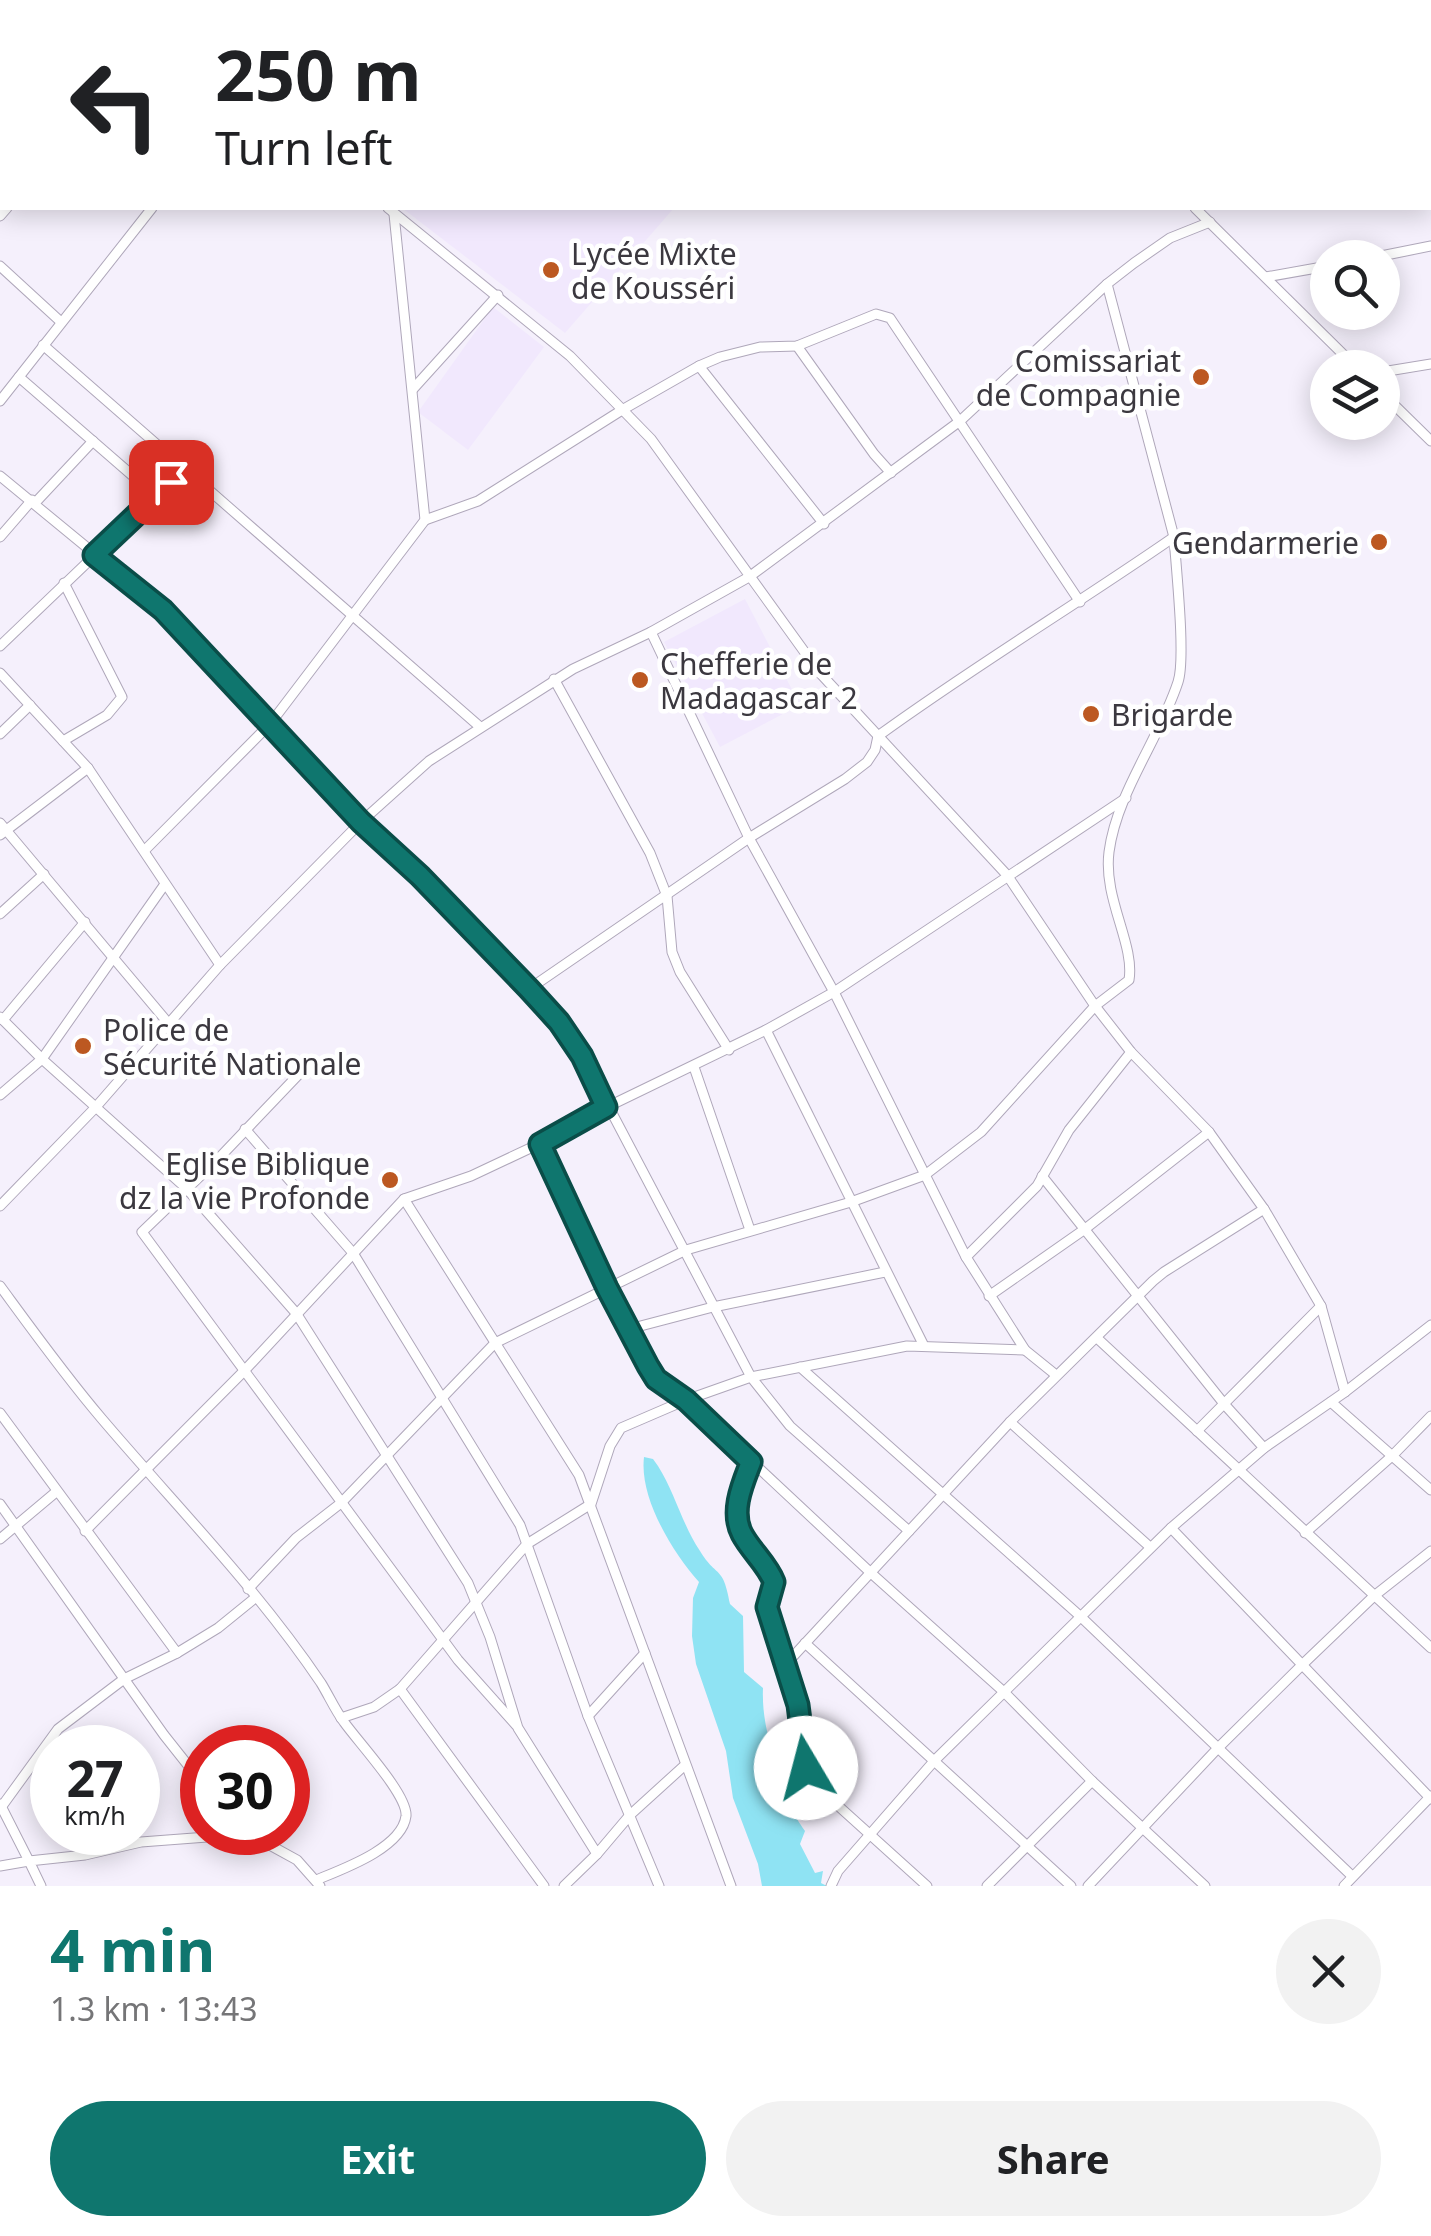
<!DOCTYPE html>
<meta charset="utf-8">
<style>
body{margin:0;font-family:"Noto Sans",sans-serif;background:#f2f2f2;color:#202124;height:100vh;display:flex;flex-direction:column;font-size:38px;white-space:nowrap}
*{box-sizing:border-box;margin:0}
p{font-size:32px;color:#757577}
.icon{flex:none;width:55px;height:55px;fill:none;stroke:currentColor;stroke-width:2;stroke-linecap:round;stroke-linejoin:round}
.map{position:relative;height:1886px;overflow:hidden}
.details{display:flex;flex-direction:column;background:#fff;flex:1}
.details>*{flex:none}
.banner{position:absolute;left:0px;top:0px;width:1432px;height:210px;box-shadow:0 5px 25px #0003;background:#fff;color:#202124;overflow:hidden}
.controls{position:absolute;left:1310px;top:240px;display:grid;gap:20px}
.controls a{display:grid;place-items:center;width:90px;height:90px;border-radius:50%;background:#fff;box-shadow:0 5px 25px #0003;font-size:50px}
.speed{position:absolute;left:30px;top:1725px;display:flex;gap:20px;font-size:50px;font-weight:700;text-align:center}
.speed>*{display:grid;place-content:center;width:130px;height:130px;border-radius:50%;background:#fff;box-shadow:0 5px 25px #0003;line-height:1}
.speed small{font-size:25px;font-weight:400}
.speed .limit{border:15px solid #d22;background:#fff;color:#111}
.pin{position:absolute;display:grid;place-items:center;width:85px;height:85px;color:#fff;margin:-42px;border-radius:20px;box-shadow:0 5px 15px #0006}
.me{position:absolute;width:110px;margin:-55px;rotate:352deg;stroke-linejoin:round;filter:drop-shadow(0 0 8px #0008)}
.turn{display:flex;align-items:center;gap:35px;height:210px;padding:0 50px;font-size:45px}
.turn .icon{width:130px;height:130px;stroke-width:2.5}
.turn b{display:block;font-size:70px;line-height:85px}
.round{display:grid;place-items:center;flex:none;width:105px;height:105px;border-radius:52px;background:#f2f2f2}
.headline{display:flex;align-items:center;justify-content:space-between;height:170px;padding:0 50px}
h1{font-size:60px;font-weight:700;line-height:75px;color:#0f766e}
.primary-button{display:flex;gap:20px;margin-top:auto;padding:20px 50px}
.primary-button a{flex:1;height:115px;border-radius:60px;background:#0f766e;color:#fff;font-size:40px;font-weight:700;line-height:115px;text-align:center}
.primary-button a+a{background:#f2f2f2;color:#202124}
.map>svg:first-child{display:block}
.built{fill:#f1e8fd}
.water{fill:#8fe3f3}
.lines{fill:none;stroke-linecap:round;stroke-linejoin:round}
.street-casing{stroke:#afa7ba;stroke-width:11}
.street{stroke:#fff;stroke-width:9}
.route-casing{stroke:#0a4d48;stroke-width:25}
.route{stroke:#0f766e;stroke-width:18}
.poi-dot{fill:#bc5821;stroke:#fff;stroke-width:4}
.labels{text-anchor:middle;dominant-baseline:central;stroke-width:9;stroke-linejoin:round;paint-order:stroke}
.poi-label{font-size:30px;fill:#3b383f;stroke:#fff;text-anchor:start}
</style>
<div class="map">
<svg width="1431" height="1886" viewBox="0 0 1431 1886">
<rect width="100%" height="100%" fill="#f5f0fc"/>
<g class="built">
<polygon points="201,0 854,0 204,2"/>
<polygon points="402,208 674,208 565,333"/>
<polygon points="493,307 544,347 468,450 418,412"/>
<polygon points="745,599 800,705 720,747 664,642"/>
</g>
<path class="water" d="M644,1457L653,1459L658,1466C675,1493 682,1524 700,1551C717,1579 723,1564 730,1604L743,1616L744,1672L763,1688C762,1710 766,1730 772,1750C776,1766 787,1780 790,1795C795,1816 792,1812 805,1831L800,1844L815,1873L823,1871L821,1883L827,1886H762L758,1864L733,1798L726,1751L696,1664L692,1636L693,1598L699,1582C673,1553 639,1498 644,1457Z"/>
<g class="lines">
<g class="street-casing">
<g id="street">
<polyline points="174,0 176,2"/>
<polyline points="984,0 986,2"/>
<polyline points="1313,0 1315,2"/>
<polyline points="130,2 131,0"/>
<polyline points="1227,2 1243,0"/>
<polyline points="1430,109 1431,109"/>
<polyline points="1430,193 1431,194"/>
<polyline points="388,208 570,356 651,439 819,672 1007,875 1095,1006 1131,1052 1209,1132"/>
<polyline points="1195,208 1357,368"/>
<polyline points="0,216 7,208"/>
<polyline points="1371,258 1431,246"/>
<polyline points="0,266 61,322"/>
<polyline points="1266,277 1328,266"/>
<polyline points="1107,284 1174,537"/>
<polyline points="43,345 479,726"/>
<polyline points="797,346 874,454 891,473"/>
<polyline points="699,366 824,524"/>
<polyline points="1382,372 1431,364"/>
<polyline points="19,377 156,496"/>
<polyline points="413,389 498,295"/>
<polyline points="1382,393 1431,441"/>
<polyline points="0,401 152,208"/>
<polyline points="0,476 163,610 361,822 420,876 529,989 559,1023 582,1056 751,1377 790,1426 909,1531"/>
<polyline points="35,503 93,441"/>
<polyline points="425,520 478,501 622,410 699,366 720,357 760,347 797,346 876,314 890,318 1080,602"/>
<polyline points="0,537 32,500"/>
<polyline points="651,632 749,838 834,992 966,1257 1025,1350 1056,1375"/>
<polyline points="0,646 186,468"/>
<polyline points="0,673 88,768 220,965"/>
<polyline points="554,679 650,853 667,896 672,952 680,972 729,1050"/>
<polyline points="0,734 30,705"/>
<polyline points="63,741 107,715 122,697 64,583"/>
<polyline points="0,823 169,1024"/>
<polyline points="0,835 88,768"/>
<polyline points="145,850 270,724 425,520 394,214"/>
<polyline points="0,914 44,874"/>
<polyline points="0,1017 42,1059 187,1189 296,1313 468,1583 490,1637 518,1728 597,1854 630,1815 685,1765"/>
<polyline points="3,1020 85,922"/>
<polyline points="766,1030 923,1344"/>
<polyline points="694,1067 750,1230"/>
<polyline points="302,1071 220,1157 142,1232 458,1660 516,1725"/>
<polyline points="0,1095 42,1059 165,884"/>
<polyline points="245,1129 353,1253 520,1525 588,1716 659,1886"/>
<polyline points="539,1144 607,1289 648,1366 656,1379 686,1400 871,1573 1004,1692 1092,1781 1205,1886"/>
<polyline points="1042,1176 1225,1405 1264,1448"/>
<polyline points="404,1199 579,1475 731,1886"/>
<polyline points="0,1206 95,1108 220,965 361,822 429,761 573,669 651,632 749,577 960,421 1107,284 1134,263 1170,238 1210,222"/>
<polyline points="966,1257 1037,1186 1069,1130 1131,1052"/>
<path d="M0,1286C33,1331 66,1377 102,1419C176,1506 257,1588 321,1683C329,1696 335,1710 344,1722C358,1742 408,1795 406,1816C402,1848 343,1869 316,1880"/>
<polyline points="989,1296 1085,1229 1209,1132 1264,1209"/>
<polyline points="629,1329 713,1307 885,1272"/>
<polyline points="1097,1338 1431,1648"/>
<polyline points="800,1367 1080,1616 1352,1876"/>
<polyline points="1331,1402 1431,1490"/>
<polyline points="0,1413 177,1653 218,1628 255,1598"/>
<polyline points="1010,1422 1150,1547"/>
<polyline points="1197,1431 1321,1306"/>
<path d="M751,1462C743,1483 730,1511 742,1534C751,1551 767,1564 774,1582L767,1607L798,1705L803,1756L814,1784L927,1886"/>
<polyline points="0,1504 164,1735 202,1783"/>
<polyline points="1171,1528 1431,1799"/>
<polyline points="85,1531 245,1370 404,1199 471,1176 539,1144 607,1107 766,1030 834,992 1126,798"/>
<polyline points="1305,1533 1392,1456 1431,1416"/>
<polyline points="0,1539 56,1492"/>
<path d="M248,1589L296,1538L341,1503L495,1343L686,1250L851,1202L925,1175L981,1132L1095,1006L1129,980C1135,944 1103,899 1109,852C1117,792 1159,740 1178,682C1186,658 1176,568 1174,537C1076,605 974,666 878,736L875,750L867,762L845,779L749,838L529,989"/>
<polyline points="805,1643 1071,1886"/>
<polyline points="786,1664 1010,1422 1153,1281 1164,1272 1264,1209 1321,1306 1345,1392"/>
<polyline points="400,1689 544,1886"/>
<polyline points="588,1716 645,1653"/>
<polyline points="341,1718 374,1707 400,1689 527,1544 591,1504 610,1446 621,1428 686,1400 751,1377 907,1346 1025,1350"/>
<polyline points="0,1804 29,1861 0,1866"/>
<polyline points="2,1806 58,1729 124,1679 177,1653"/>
<polyline points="246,1832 297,1860 320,1886"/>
<polyline points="41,1886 29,1861 85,1855 141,1842 247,1834"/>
<polyline points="564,1886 597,1854"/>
<polyline points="831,1886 838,1871 935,1760 1171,1528 1264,1448 1345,1392 1431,1325"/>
<polyline points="987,1886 1092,1781"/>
<polyline points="1088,1886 1218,1748 1303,1664 1374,1596 1431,1551"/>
<polyline points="1344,1886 1431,1796"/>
</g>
</g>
<use href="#street" class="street"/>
</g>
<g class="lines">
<g class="route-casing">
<path id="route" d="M171,482L94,555L163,610L361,822L420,876L529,989L559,1022L582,1056L606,1107L540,1144L607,1288L648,1366L656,1379L686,1400L751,1462C743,1483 730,1511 742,1534C751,1551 767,1564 774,1582L767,1607L798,1705L806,1768"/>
</g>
<use href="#route" class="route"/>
</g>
<g class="poi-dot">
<circle cx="551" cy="270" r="10"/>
<circle cx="1201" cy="377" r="10"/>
<circle cx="1379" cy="542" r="10"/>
<circle cx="640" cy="680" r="10"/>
<circle cx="1091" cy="714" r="10"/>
<circle cx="83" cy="1046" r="10"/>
<circle cx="390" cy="1180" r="10"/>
</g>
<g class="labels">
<g class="poi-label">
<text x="571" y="253">Lycée Mixte<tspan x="571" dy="34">de Kousséri</tspan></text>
<text x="1181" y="360" text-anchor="end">Comissariat<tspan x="1181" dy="34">de Compagnie</tspan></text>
<text x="1359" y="542" text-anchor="end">Gendarmerie</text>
<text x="660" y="663">Chefferie de<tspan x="660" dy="34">Madagascar 2</tspan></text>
<text x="1111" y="714">Brigarde</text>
<text x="103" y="1029">Police de<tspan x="103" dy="34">Sécurité Nationale</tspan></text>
<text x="370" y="1163" text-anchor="end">Eglise Biblique<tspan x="370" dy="34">dz la vie Profonde</tspan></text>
</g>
</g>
</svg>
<div class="controls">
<a><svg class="icon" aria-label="search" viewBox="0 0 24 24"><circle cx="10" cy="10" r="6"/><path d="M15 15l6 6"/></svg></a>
<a><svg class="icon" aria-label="layers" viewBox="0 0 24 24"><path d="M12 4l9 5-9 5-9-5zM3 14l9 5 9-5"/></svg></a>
</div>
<div class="speed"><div>27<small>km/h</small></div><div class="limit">30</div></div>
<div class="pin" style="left:171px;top:482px;background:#d93025"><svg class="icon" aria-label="arrive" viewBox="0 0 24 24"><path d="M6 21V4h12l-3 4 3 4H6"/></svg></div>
<svg class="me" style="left:806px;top:1768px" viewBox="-20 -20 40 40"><circle r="19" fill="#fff"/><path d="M0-13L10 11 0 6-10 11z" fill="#0f766e"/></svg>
<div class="banner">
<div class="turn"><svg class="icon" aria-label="left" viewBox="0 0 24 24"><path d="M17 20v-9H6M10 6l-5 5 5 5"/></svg><div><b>250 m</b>Turn left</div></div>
</div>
</div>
<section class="details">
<div class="headline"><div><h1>4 min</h1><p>1.3 km · 13:43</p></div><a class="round"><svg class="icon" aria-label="close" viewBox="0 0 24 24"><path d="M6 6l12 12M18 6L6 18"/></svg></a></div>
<div class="primary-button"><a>Exit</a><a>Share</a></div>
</section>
